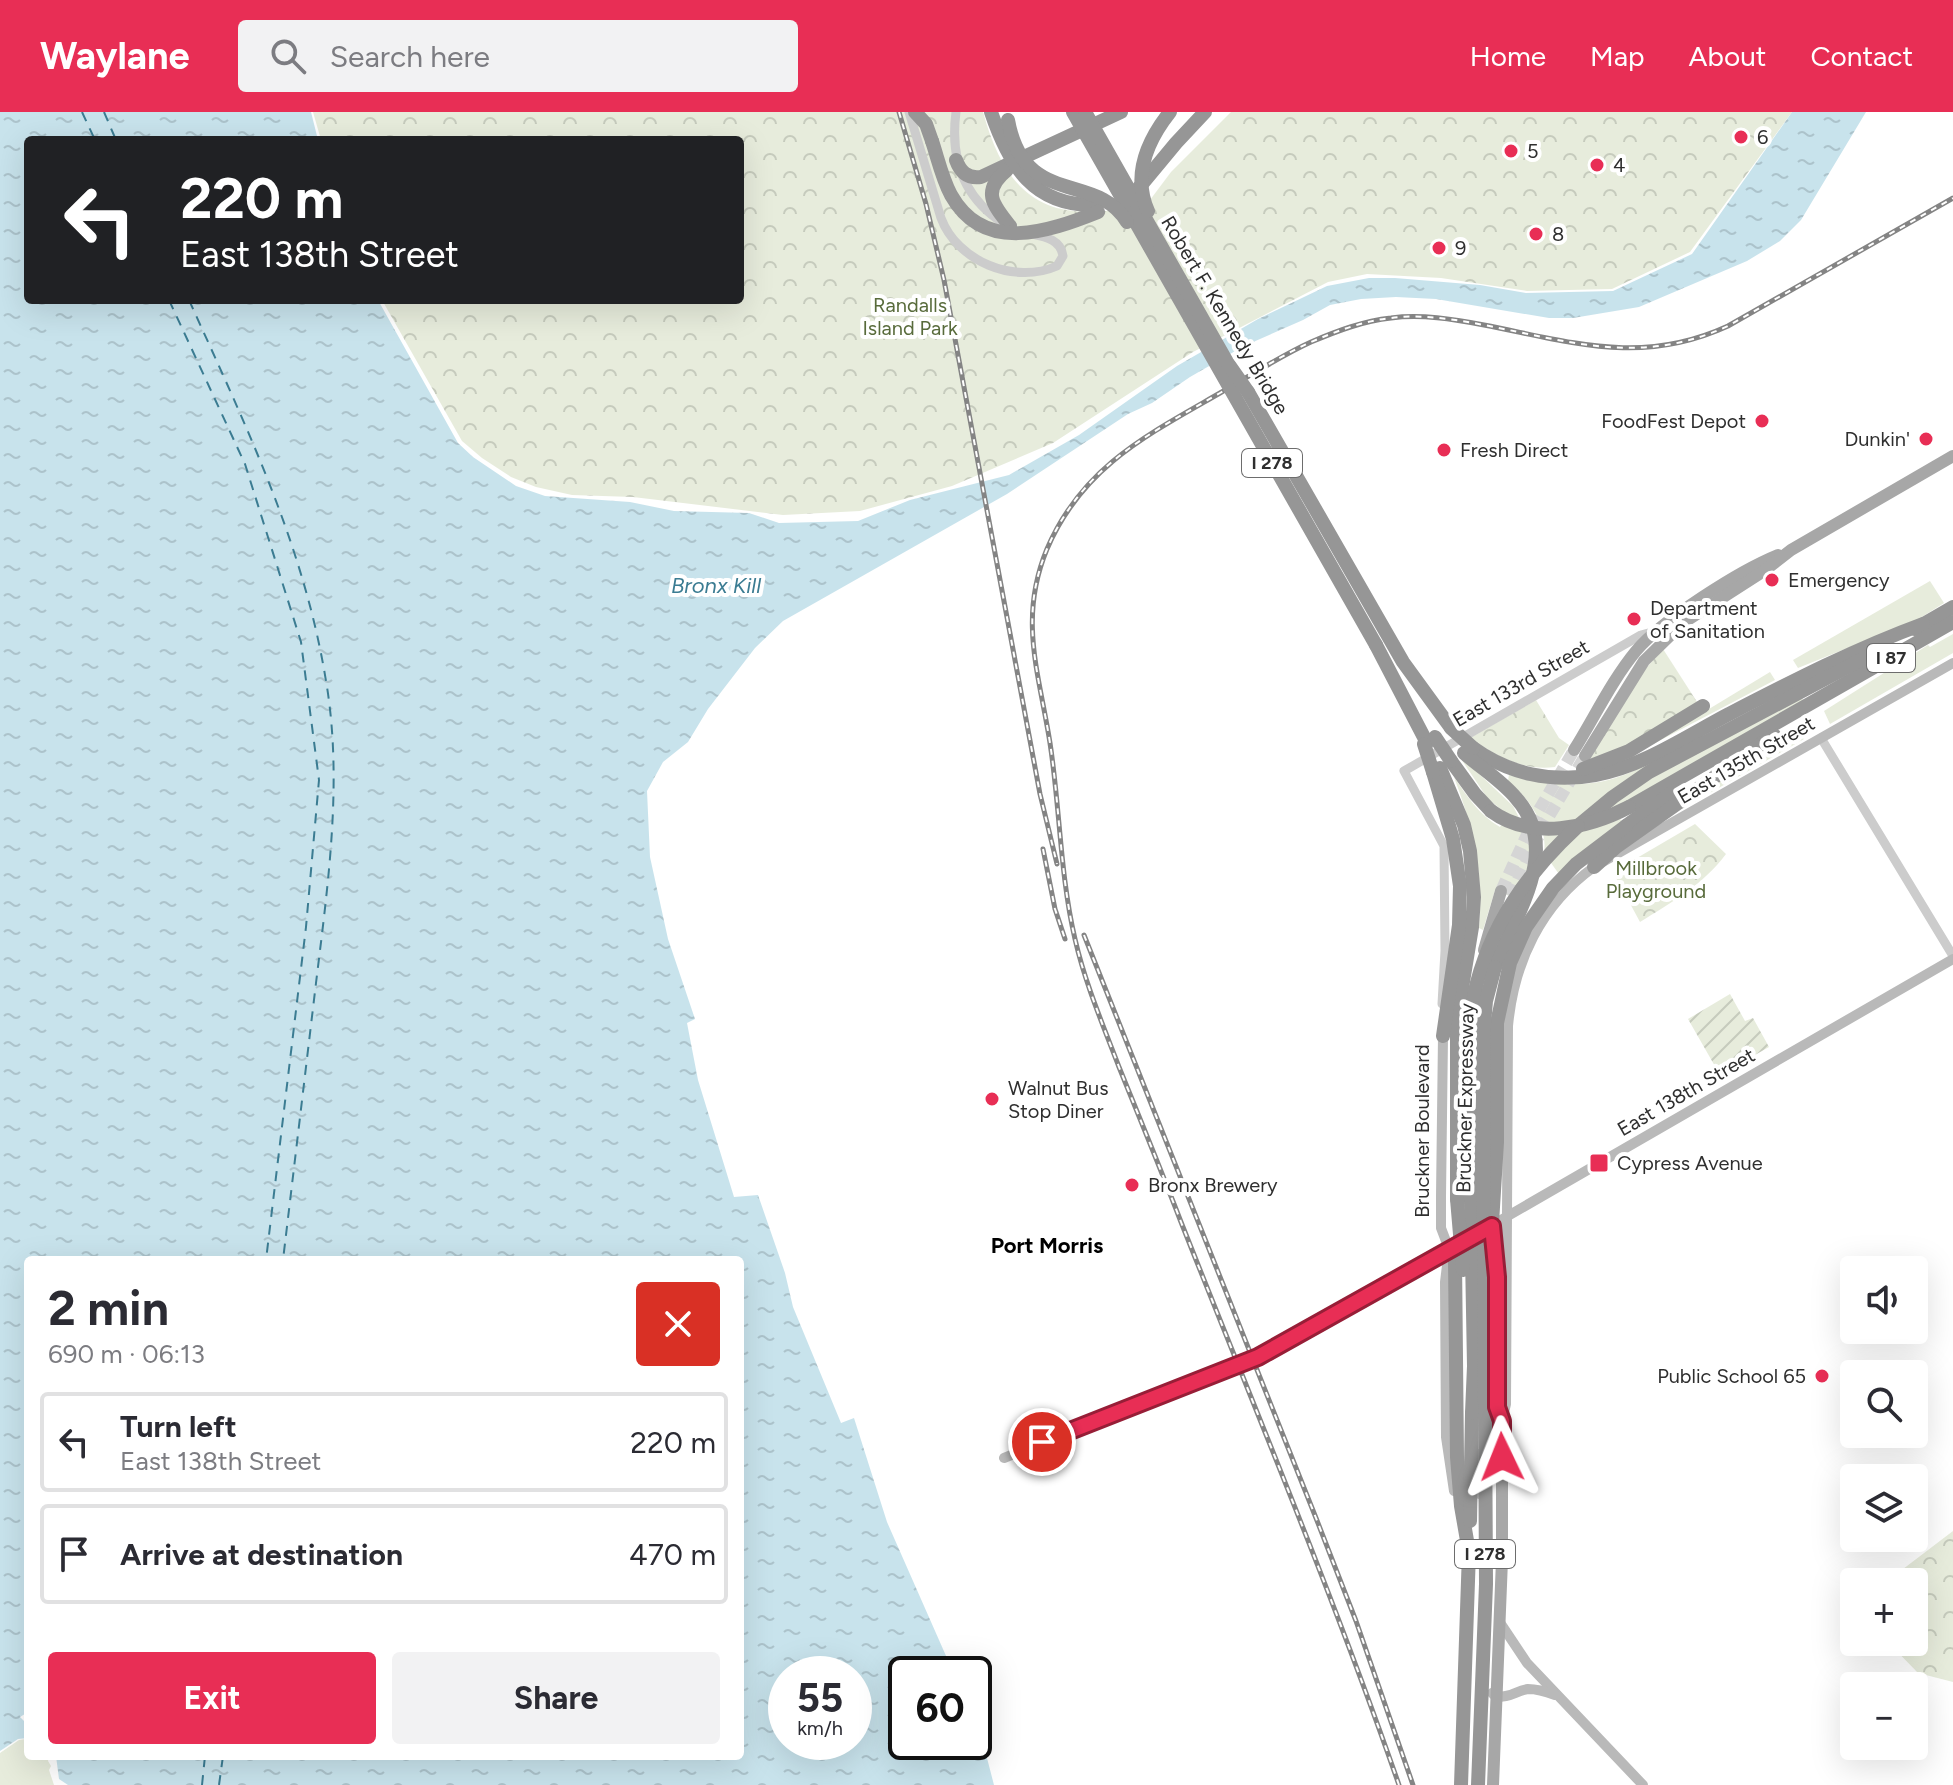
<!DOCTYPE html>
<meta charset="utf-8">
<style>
body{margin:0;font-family:Figtree,sans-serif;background:#f2f2f3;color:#2b2b33;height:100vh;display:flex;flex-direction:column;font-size:30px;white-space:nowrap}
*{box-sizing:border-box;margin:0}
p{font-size:26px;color:#7c7c81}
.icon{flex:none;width:44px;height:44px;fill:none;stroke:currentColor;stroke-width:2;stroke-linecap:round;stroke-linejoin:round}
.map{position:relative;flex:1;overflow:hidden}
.details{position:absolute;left:24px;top:1144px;width:720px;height:504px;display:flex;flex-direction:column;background:#fff;border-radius:8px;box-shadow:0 8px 32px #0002}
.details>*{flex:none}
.top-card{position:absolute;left:24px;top:24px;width:720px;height:168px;border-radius:8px;box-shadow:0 8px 32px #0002;background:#202124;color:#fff;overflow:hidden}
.tools{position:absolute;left:1840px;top:1144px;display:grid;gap:16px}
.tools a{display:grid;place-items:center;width:88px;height:88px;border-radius:8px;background:#fff;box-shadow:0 8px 32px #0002;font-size:40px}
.speed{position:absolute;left:768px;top:1544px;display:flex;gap:16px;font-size:40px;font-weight:700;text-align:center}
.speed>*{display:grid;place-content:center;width:104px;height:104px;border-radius:50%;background:#fff;box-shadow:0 8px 32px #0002;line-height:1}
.speed small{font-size:20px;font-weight:400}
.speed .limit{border:4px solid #111;border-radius:12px;background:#fff;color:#111}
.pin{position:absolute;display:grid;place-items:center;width:68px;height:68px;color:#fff;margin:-34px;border:4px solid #fff;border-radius:50%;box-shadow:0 2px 8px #0007}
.me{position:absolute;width:88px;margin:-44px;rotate:358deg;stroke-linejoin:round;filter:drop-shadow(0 0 6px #0008)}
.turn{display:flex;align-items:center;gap:28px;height:168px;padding:0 24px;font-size:36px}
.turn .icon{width:104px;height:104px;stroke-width:2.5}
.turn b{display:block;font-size:56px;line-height:68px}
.round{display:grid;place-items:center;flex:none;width:84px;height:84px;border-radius:8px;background:#f2f2f3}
.summary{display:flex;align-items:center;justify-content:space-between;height:136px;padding:0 24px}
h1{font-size:48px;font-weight:700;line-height:60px}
.action{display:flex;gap:16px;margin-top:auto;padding:16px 24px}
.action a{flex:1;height:92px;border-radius:8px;background:#e82e55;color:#fff;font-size:32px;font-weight:700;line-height:92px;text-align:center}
.action a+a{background:#f2f2f3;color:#2b2b33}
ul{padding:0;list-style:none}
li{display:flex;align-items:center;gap:24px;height:100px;margin:0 16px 12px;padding:0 8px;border:4px solid #e1e1e2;border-radius:8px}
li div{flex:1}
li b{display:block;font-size:30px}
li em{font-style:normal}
header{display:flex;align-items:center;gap:48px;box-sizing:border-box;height:112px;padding:0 40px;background:#e82e55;color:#fff}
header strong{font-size:38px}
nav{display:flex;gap:44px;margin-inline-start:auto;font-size:28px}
.search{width:560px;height:72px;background:#f2f2f3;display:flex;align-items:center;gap:20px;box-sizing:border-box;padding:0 28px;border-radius:8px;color:#7c7c81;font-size:30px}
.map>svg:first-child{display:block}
.grass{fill:#e7ecdc}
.park{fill:url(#park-crowns)}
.garden{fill:url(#garden-furrows)}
.water{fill:url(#water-ripples);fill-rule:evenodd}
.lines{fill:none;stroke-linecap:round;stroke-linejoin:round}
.ferry{stroke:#3b7c92;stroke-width:2;stroke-dasharray:10 8;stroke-linecap:butt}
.primary-tunnel{stroke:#d5d5d5;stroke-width:12;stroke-dasharray:12 6;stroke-linecap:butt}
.tertiary{stroke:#ccc;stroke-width:9}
.secondary{stroke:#b9b9b9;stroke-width:10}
.primary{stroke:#a7a7a7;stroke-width:12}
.motorway{stroke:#969696;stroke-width:14}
.rail-casing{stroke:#848484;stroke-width:5}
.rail{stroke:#fff;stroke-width:2;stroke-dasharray:6;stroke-linecap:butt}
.motorway-bridge{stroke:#969696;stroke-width:14}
.route-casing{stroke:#971e37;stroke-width:20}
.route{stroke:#e82e55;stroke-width:14}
.poi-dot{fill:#e82e55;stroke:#fff;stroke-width:3}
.labels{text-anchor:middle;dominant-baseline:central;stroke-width:8;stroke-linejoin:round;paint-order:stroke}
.shield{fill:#fff;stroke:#6d6d6d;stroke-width:2}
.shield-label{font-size:18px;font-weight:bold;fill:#2f2f2f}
.poi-label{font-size:20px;fill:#2f2f2f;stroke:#fff;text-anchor:start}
.park-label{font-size:20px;fill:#586b3b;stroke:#fff}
.street-label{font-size:20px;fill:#2f2f2f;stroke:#fff}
.water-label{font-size:22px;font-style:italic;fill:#3b7c92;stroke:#fff}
.neighbourhood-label{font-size:22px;font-weight:bold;fill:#000;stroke:#fff}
</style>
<header>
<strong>Waylane</strong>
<div class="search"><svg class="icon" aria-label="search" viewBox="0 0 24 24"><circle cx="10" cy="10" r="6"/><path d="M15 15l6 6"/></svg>Search here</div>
<nav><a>Home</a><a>Map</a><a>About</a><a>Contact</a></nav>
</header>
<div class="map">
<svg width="1953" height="1673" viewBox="0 0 1953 1673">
<defs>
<pattern id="park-crowns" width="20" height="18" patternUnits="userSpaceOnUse" patternTransform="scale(2)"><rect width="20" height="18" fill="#e7ecdc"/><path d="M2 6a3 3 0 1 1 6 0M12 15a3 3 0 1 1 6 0" fill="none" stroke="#c6cbbd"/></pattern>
<pattern id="garden-furrows" width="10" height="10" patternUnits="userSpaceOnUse" patternTransform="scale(2)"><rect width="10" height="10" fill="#e7ecdc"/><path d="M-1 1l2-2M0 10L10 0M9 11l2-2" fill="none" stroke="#c6cbbd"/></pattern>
<pattern id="water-ripples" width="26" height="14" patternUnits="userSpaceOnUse" patternTransform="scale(2)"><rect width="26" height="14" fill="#c8e3ec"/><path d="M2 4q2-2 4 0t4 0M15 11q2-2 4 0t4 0" fill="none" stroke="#acc3cb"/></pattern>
</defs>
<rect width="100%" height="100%" fill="#fff"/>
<g class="grass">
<polygon points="1930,469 1944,491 1917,508 1798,556 1793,548"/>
<polygon points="1953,522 1953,541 1830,612 1824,599 1928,533 1930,535"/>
<polygon points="1770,560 1775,568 1638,640"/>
<path d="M1802,586L1804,590L1615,698L1622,710L1561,765L1544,741C1548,713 1529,686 1508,669L1509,662C1548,674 1592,678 1631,660C1651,651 1671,638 1692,629C1728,614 1765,601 1802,586Z"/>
<polygon points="1799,613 1805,622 1804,627 1682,697 1678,696"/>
<path d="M1457,641L1513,694L1530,727L1531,746L1521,789L1495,778L1483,818L1479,816C1484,763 1473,715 1454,665C1467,684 1479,703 1500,715L1507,702L1488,687Z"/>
<polygon points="26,1627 28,1644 49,1644 48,1649 51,1654 49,1658 54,1673 0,1673 0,1641 19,1628"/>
</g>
<g class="park">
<path d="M313,0H983C1009,95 1056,113 1147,92L1171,60L1231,0H1792L1690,140L1612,177L1527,179L1441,166L1367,162L1328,170L1193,240L1053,331L952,374L860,399L783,403L633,385L572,383L536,375L511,365L482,346L462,329L382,188H740V28H321Z"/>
<polygon points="1663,537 1699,593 1622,641 1587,651 1640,563"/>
<path d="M1536,588L1559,626L1569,633L1555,655C1521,659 1497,644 1470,626Z"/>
<path d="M1695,712L1726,742C1704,772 1671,791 1640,810L1613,760Z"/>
<polygon points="1953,1419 1953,1570 1918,1561 1888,1530 1914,1530 1914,1470 1886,1470"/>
</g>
<polygon class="garden" points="1730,882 1745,909 1753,906 1769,935 1720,963 1688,907"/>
<path class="water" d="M0,0H311L318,28H28V188H378L458,331L473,345L516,374L545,384L630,390L674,399L749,401L779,411L858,409L910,388L1009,363L1079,323L1177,254L1258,207L1327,174L1369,166H1395L1480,173L1526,181L1613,179L1692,142L1792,0H1866L1801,108L1780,129L1747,149L1639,195L1573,206H1549L1436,187L1396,185L1361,187L1330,193L1303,208L1244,234L1190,265L1152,291L1128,302L1007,382L783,509L755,536L708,597L688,630L663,650L647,679L650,745L668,827L695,907L687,911L698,968L734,1085L758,1083L785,1161L793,1195L841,1311L854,1306L887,1410L954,1562H906V1630H974V1607L981,1623L994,1673H68L59,1667L56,1644H740V1148H28V1600L20,1605L28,1613V1626L18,1627L0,1639ZM786,1562H854V1630H786Z"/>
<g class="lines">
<g class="ferry">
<polyline points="82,0 95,28"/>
<polyline points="104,0 116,28"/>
<polyline points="169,188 245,352 301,530 319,668 306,815 266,1148"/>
<path d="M189,188C245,312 304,433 326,569C343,668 328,772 316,871C305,963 294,1056 283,1148"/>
<polyline points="202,1673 205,1644"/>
<polyline points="219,1673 223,1644"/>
</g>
<g class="primary-tunnel">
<polyline points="1501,779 1536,703 1574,638"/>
<polyline points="1510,784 1545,711 1585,644"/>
</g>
<g class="tertiary">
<path d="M909,0L941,106C957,149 1014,173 1057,154L1063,144C1061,128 1046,125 1032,122"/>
<path d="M956,0C950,46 963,85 1003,111"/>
<polyline points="1821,626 1953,844"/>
<polyline points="1442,892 1445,839 1444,734 1404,659 1641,523 1652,520"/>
</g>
<g class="secondary">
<polyline points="1443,924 1441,1084 1441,1116 1449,1137 1445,1170 1446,1325 1454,1379"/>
<polyline points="1487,1116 1953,847"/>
<path d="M1502,1309L1506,1292L1508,914C1514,850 1541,793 1594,755L1953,551"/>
<polyline points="1478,1342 1479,1382"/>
<polyline points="1004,1346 1258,1245 1452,1135"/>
<polyline points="1499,1509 1527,1551 1643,1673"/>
<path d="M1492,1581L1496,1585C1513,1585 1515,1579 1528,1577C1538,1577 1547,1580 1555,1583"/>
</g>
<g class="primary">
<path d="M1574,638C1594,606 1612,568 1636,539C1663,507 1739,459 1778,443"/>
<polyline points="1585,644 1644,549 1683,511 1764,459 1791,438 1953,344"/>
<polyline points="1484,838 1501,779"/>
<polyline points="1491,1102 1497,1165 1497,1295 1502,1309 1502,1448 1493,1673"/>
</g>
<g class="motorway">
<polyline points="915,0 926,12 932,29"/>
<path d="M956,48C960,59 967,67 981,65L1121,0"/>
<path d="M1007,58C981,79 993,93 1010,114"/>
<polyline points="1137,78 1176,31 1205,0"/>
<polyline points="1248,280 1403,550 1451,616"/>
<polyline points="1915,517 1953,495"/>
<polyline points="1376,533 1427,631"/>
<path d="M1473,636C1509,662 1552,671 1595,663C1642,655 1687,624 1729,602C1793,569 1855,537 1923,512"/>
<path d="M1464,641C1481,656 1502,669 1516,686C1563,738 1515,803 1495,855"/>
<polyline points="1451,649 1475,682 1491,699"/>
<polyline points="1440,656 1464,713 1470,739 1474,785 1472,815 1457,906 1457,1087"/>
<polyline points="1583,657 1629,639 1703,594"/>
<polyline points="1433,660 1453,727 1460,774 1459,813 1443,924"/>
<polyline points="1629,695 1953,510"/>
<polyline points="1578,714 1613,685 1649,660 1887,534"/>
<polyline points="1626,714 1676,678"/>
<polyline points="1594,755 1616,735 1774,623"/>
<polyline points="1470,1034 1470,915 1474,883"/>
<polyline points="1449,1137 1455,1146 1457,1345 1461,1394 1469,1440"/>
<polyline points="1470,1409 1472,1301"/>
</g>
<g class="rail-casing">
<g id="rail">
<polyline points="899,0 926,92 944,168 1040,682 1057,752"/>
<polyline points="1043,737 1055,797 1065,827"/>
<polyline points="1084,823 1316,1406 1356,1509 1413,1673"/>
<path d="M1399,1673C1333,1483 1255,1297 1181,1110C1161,1058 1140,1007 1119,955C1103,913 1085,871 1075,827C1060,763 1060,696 1050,631C1039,561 1018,507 1047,437C1082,355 1147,323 1220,281C1250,264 1280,244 1311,230C1337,219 1363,209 1391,206C1421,202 1453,207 1484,213C1572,230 1641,254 1728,214L1953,86"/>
</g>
</g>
<use href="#rail" class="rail"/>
<g class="motorway-bridge">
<path d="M991,0C1009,53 1033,95 1097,93"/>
<polyline points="1073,0 1376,533"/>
<polyline points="1085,0 1227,250 1248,280"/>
<path d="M1008,8C1024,97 1097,59 1127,110"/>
<path d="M932,29C938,47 942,66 951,83C984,142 1048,120 1098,100"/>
<path d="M1148,99C1132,63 1147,29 1170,0"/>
<polyline points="1451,616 1473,636"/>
<polyline points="1435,625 1451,649"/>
<polyline points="1424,632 1433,660"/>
<path d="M1491,699C1532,729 1589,716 1629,695"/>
<path d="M1474,883C1489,814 1527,761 1578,714"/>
<polyline points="1470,1034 1474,1254 1472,1301"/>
<polyline points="1457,1087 1463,1158"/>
<polyline points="1492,1111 1497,1030 1497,911 1510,851 1526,815 1553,776 1576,752 1626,714"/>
<polyline points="1461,1673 1469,1440"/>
<polyline points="1478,1673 1486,1472 1483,924 1486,889 1495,855"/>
</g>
</g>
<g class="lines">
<g class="route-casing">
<polyline id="route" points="1042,1330 1258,1245 1492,1114 1497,1165 1497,1295 1502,1309 1502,1345"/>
</g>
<use href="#route" class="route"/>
</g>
<g class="poi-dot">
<circle cx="1741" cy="25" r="8"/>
<circle cx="1511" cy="39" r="8"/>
<circle cx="1597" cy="53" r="8"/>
<circle cx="1536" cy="122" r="8"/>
<circle cx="1439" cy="136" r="8"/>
<circle cx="1762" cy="309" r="8"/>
<circle cx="1926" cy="327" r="8"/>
<circle cx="1444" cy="338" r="8"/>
<circle cx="1772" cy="468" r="8"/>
<circle cx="1634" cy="507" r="8"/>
<circle cx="992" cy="987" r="8"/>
<rect x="1589" y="1041" width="20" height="20" rx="4"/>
<circle cx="1132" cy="1073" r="8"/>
<circle cx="1822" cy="1264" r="8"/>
</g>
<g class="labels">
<g class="shield">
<rect x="1242" y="337" width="60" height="28" rx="6"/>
<rect x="1867" y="532" width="48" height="28" rx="6"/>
<rect x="1455" y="1428" width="60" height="28" rx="6"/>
</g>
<g class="shield-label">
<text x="1272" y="351">I 278</text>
<text x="1891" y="546">I 87</text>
<text x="1485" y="1442">I 278</text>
</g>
<g class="poi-label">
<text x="1757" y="25">6</text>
<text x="1527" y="39">5</text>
<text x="1613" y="53">4</text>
<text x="1552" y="122">8</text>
<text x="1455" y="136">9</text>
<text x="1746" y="309" text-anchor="end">FoodFest Depot</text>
<text x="1910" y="327" text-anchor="end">Dunkin'</text>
<text x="1460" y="338">Fresh Direct</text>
<text x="1788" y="468">Emergency</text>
<text x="1650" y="496">Department<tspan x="1650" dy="23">of Sanitation</tspan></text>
<text x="1008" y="976">Walnut Bus<tspan x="1008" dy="23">Stop Diner</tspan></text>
<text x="1617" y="1051">Cypress Avenue</text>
<text x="1148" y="1073">Bronx Brewery</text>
<text x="1806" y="1264" text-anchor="end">Public School 65</text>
</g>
<g class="park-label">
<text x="910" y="193">Randalls<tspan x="910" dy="23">Island Park</tspan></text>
<text x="1656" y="756">Millbrook<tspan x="1656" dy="23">Playground</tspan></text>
</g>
<g class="street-label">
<text transform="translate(1225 203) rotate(59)">Robert F. Kennedy Bridge</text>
<text transform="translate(1521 571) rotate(-30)">East 133rd Street</text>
<text transform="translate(1746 648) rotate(-30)">East 135th Street</text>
<text transform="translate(1686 980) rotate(-30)">East 138th Street</text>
<text transform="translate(1465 986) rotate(-89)">Bruckner Expressway</text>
<text transform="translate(1422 1019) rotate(-90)">Bruckner Boulevard</text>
</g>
<g class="water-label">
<text x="716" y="473">Bronx Kill</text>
</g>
<g class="neighbourhood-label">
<text x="1047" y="1133">Port Morris</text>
</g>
</g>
</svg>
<div class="tools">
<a><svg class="icon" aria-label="sound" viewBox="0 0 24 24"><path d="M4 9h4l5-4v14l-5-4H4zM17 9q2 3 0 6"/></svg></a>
<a><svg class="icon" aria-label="search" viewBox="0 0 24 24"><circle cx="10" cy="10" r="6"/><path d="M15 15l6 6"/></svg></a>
<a><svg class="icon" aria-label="layers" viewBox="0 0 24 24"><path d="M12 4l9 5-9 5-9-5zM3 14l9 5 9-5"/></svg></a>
<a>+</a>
<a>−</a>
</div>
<div class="speed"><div>55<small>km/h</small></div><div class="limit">60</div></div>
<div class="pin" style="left:1042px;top:1330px;background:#d93025"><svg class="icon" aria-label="arrive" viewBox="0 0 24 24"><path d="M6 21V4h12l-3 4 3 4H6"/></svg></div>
<svg class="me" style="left:1502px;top:1345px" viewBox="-20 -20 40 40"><path d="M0-17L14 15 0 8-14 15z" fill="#e82e55" stroke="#fff" stroke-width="4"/></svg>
<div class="top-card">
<div class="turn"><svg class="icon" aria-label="left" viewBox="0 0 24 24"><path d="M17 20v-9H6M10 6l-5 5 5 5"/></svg><div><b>220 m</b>East 138th Street</div></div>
</div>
<section class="details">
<div class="summary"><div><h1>2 min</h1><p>690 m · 06:13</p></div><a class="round" style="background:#d93025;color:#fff"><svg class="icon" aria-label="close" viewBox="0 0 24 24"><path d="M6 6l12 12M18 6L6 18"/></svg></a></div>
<ul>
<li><svg class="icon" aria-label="left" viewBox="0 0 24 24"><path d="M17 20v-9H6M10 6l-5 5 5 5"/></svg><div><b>Turn left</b><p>East 138th Street</p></div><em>220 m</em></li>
<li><svg class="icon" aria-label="arrive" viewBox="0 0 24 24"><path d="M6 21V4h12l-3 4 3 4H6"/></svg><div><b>Arrive at destination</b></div><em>470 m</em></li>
</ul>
<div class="action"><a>Exit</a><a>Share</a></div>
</section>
</div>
